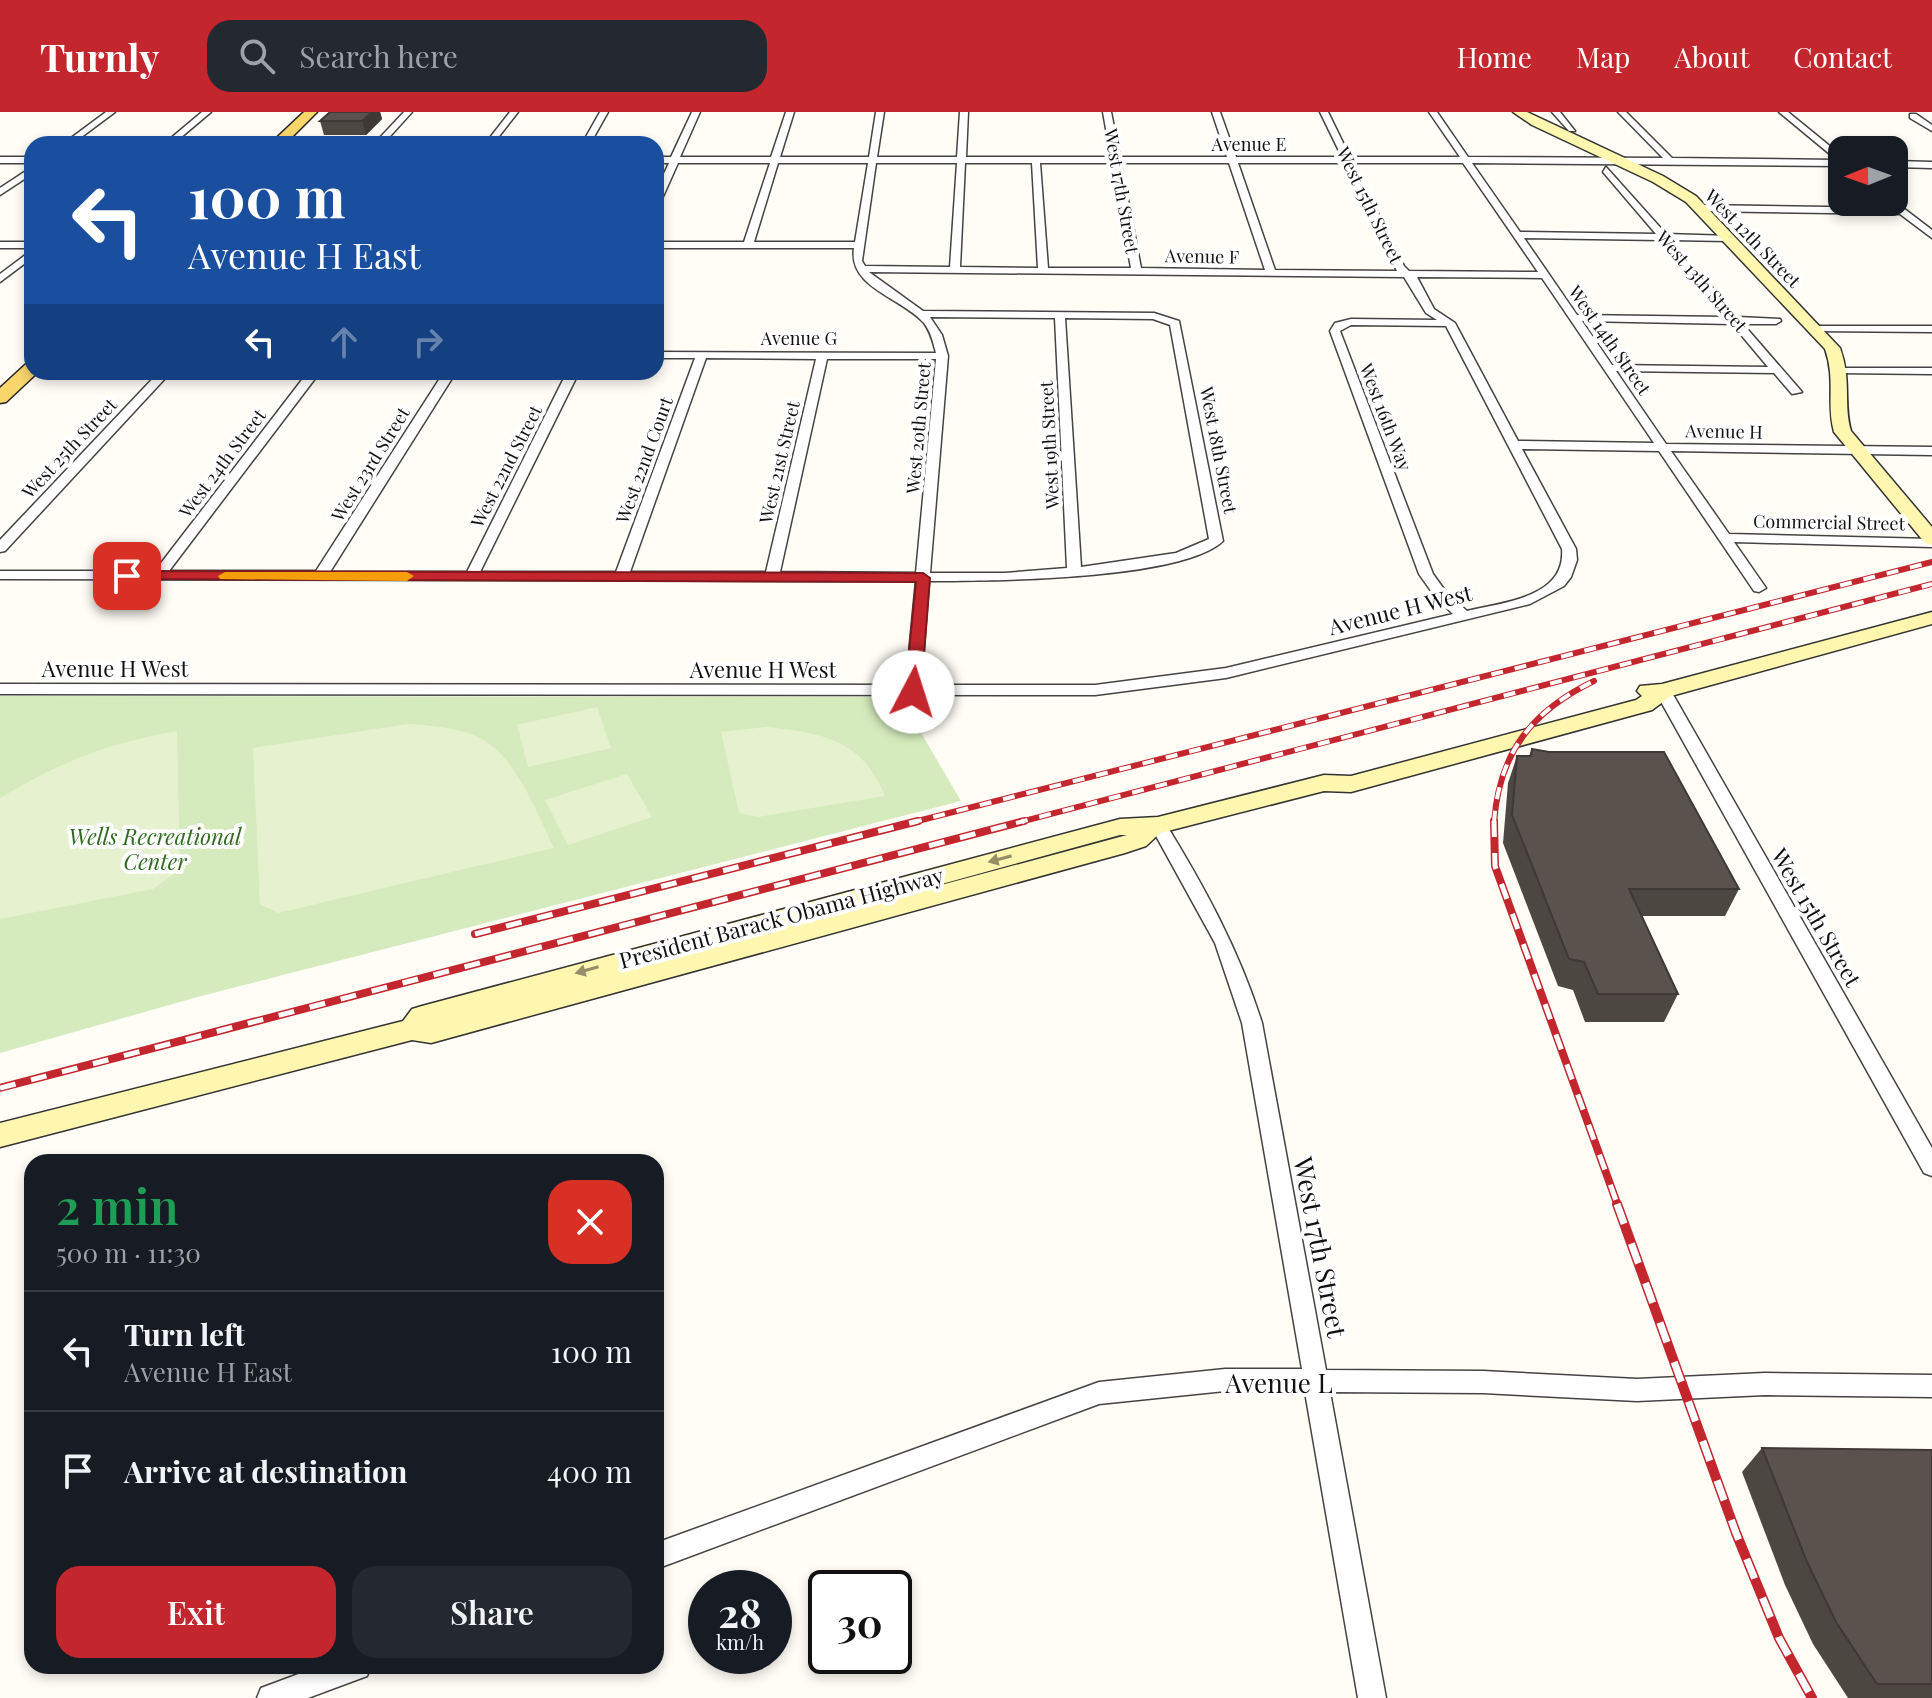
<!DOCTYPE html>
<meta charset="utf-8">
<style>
body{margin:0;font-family:"Playfair Display",serif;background:#242831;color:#f1f3f6;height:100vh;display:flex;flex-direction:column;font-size:30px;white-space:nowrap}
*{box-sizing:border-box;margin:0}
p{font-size:26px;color:#9ea1a6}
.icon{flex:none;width:44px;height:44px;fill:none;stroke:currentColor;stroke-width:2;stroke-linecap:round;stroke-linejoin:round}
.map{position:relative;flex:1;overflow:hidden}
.panel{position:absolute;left:24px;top:1042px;width:640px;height:520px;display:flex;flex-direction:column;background:#171b24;border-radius:24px;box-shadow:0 4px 12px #0003}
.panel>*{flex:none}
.banner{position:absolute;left:24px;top:24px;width:640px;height:244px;border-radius:24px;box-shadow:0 4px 12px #0003;background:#1a4fa0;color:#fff;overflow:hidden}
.needle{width:52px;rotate:269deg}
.fabs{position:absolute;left:1828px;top:24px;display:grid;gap:16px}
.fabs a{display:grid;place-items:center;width:80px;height:80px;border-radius:16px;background:#171b24;box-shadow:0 4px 12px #0003;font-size:40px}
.speed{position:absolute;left:688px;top:1458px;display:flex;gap:16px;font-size:40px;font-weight:700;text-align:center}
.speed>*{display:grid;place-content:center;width:104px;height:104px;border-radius:50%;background:#171b24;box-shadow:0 4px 12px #0003;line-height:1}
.speed small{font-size:20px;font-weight:400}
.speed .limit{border:4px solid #111;border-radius:12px;background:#fff;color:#111}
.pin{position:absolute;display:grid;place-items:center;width:68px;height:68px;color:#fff;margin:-34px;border-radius:16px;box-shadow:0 4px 12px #0006}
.me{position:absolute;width:88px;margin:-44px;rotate:5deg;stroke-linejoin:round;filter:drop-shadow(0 0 6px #0008)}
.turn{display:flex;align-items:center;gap:28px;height:168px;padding:0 32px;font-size:36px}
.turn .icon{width:104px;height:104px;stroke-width:2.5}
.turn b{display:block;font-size:56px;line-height:68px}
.lanes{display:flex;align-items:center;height:76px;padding:0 32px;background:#0003;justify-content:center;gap:40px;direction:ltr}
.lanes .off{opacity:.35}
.round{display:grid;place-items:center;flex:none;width:84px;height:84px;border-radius:24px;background:#242831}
.head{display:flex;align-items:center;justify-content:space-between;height:136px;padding:0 32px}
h1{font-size:48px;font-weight:600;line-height:60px;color:#1e9e55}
.action{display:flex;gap:16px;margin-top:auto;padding:16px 32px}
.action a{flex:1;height:92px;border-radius:24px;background:#c4262e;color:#fff;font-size:32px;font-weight:600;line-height:92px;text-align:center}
.action a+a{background:#242831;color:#f1f3f6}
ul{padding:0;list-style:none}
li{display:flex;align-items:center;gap:24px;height:120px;padding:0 32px;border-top:2px solid #363941}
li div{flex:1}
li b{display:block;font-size:30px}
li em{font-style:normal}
header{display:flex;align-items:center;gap:48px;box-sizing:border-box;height:112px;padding:0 40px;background:#c4262e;color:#fff}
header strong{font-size:38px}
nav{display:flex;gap:44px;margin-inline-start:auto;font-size:28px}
.search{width:560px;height:72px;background:#242831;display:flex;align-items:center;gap:20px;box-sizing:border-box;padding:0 28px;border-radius:24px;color:#9ea1a6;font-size:30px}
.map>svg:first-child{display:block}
.green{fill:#d5ebbd}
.pitch{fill:#e6f2cf}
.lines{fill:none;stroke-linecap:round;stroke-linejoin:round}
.street-casing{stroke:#444;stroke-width:3}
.secondary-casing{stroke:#333;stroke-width:3}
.primary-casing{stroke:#222;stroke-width:3}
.street{fill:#fff;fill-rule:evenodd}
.secondary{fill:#fff6b0;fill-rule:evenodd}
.primary{fill:#f9d66b;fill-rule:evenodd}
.rail-far2-casing{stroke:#c4262e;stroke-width:6}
.rail-far1-casing{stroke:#c4262e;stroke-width:8}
.rail-casing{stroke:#c4262e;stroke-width:10}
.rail-far2{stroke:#fff;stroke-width:4;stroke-dasharray:12;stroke-linecap:butt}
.rail-far1{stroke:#fff;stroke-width:5;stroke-dasharray:16;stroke-linecap:butt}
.rail{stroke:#fff;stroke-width:7;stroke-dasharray:21;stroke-linecap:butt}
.wall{fill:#4d4742}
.shaded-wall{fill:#3f3936}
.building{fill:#5a524d;stroke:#3f3936;stroke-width:2}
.oneway{fill:#948f68}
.route{fill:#c4262e;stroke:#7f191e;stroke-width:2}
.slow{fill:#f59e0b}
.labels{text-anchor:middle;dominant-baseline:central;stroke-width:8;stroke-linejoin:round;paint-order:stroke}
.far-street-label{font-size:18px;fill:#111;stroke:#fff}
.street-label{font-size:22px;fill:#111;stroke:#fff}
.park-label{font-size:22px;font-style:italic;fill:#2f6b1f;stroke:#fff}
.near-street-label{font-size:26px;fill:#111;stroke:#fff}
</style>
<header>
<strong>Turnly</strong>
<div class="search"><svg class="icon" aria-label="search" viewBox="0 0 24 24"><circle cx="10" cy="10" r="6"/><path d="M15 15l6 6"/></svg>Search here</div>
<nav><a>Home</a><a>Map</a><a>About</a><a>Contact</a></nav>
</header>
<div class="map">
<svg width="1932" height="1586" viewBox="0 0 1932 1586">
<rect width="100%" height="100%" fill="#fffdf5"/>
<polygon class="green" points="0,584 900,585 961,689 201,884 0,941"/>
<g class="pitch">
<polygon points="597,595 611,636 528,655 517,613"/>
<path d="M408,612C433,614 459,615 482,627C517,647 537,701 554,736L278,801L260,792L253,636Z"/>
<path d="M766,615C822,621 862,627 885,684L758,705L739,701L721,620Z"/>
<path d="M177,619L180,757L153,777L0,807V686C60,650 108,631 177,619Z"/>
<polygon points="627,662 652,705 568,733 545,688"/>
</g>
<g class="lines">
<g class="street-casing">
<g id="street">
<polygon points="106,0 115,0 72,32 63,32"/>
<polygon points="202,0 211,0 173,32 164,32"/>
<polygon points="404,0 412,0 383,32 374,32"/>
<polygon points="510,0 518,0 493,32 485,32"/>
<polygon points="600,0 608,0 590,32 582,32"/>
<path d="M692,0H700L680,45H771L786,0H794L780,45H869L876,0H884L877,45H957L960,0H968L966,45H1111L1103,0H1111L1120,45H1227L1212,0H1220L1236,45H1342L1320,0H1328L1350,45H1460L1429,0H1437L1468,45L1663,46L1618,0H1626L1672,46L1837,48L1779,0H1788L1842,44V54L1472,51L1520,120L1656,122L1603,60L1606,55L1666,122L1731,124V128L1728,129L1671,128L1738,205L1780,207L1781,209L1776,212H1743L1802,280L1792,282L1774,261L1616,259L1666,332L1932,335V343L1671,339L1729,422L1932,427V435L1734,430L1766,476L1759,480L1754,479L1659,339L1522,337L1576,437L1577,448L1571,465L1564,474L1530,492L1226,566L1095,583L0,582V572L906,573L916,469L0,467V459H155L308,260H320L169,459H316L444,260H456L330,460H467L567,260H579L480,460H616L695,246H656V240L936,241C933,230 931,220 924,211C901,185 848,176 854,136H656V130H744L770,51H678L661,89L656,92V79L669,51H656V45H671ZM778,51H868L855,130H754ZM876,51H957L950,155L865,154L862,149ZM965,51H1032L1038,156L960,155ZM1040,51H1112L1131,156H1048ZM1121,51H1229L1265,158L1141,156ZM1238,51H1344L1397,159L1275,158ZM1353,51H1463L1538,160L1409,159L1404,154ZM1524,126L1661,128L1726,205L1577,203ZM869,160L1404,165L1426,201L1437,208L1351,207L1335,211L1330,219L1419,462L1436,486L1453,502L1226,556L1095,573H921L929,469C989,469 1182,468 1223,429L1179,209L1154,201L923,199ZM1417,165L1542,166L1654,331L1518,329L1455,211L1434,197ZM930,205L1055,206L1067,456L1005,461H930L948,244L942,223ZM1065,206L1153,207L1170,213L1209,427L1176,441L1081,455ZM1582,209L1732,212L1768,255L1612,253ZM1351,213L1446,214L1562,437C1566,486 1503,490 1467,499L1446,480L1433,462L1340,219ZM706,246L816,247L766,460H630ZM827,247H936L916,461L780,460Z"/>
<polygon points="1552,0 1560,0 1575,19 1569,19"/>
<polygon points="1910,2 1916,2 1932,13 1932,19 1910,6"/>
<rect x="0" y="45" width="32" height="6"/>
<polygon points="1894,49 1932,50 1932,56 1894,55"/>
<polygon points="32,55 32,62 0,83 0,76"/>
<polygon points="1894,89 1932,118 1932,126 1900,102 1700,99 1695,96 1700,93 1893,96 1889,92"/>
<rect x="0" y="130" width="32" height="6"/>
<polygon points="32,138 32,146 0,170 0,162"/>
<polygon points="1817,214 1932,214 1932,220 1813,219 1813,215"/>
<polygon points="1840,256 1932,256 1932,262 1836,261 1834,259"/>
<polygon points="159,260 171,260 5,439 0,440 0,428"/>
<polygon points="1663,574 1671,579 1932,1036 1932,1064 1924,1061 1655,579"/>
<path d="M1158,707L1164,709C1204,774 1239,838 1262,911L1326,1258L1483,1259L1637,1267L1765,1261L1932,1263V1285L1765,1283L1637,1289L1483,1281L1330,1280L1386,1586H1358L1305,1280L1225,1279L1099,1292L656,1457V1431L1099,1270L1225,1257H1302L1242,911L1215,831L1150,713Z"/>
<polygon points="320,1554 371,1554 367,1564 308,1586 257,1586 261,1576"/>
</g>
</g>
<g class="secondary-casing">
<g id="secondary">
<path d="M1513,0H1527L1663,64L1696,84L1840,236C1852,269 1843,291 1851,319L1932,415V433L1925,431L1834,320C1826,292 1836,268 1825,237L1686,90L1653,70L1532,13Z"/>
<path d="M1932,500V512L1671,584L1652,598L1351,680L1324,679L1160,721L1146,734L1125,741L431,931L412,928L0,1035V1011L403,909L412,897L422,894L1120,707L1158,705L1324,663L1351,664L1636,588L1642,584L1637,579L1640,574L1662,572ZM1120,723H1127L789,814Z"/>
</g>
</g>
<g class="primary-casing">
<g id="primary">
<polygon points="304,0 317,0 285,32 270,32"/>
<polygon points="32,251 32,260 38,260 6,290 0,291 0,276 26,252"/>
</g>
</g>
<use href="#street" class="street"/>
<use href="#secondary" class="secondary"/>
<use href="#primary" class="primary"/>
<g class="rail-far2-casing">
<g id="rail-far2">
<polyline points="910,711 1932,450"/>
<polyline points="1016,711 1932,472"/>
<path d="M1494,711C1499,640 1532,599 1594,569"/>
</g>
</g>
<g class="rail-far1-casing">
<g id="rail-far1">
<polyline points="1494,709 1495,754 1618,1094"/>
<polyline points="475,822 918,709"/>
<polyline points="0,976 1024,709"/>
</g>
</g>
<g class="rail-casing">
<polyline id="rail" points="1617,1092 1736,1421 1779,1526 1812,1586"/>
</g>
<use href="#rail-far2" class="rail-far2"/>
<use href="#rail-far1" class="rail-far1"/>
<use href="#rail" class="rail"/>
</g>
<g class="wall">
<polygon points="330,0 380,0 382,7 366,23 324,23 320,9"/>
<polygon points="1532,637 1739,777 1725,804 1642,804 1678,882 1664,910 1585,910 1573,878 1558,874 1503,731 1508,671 1517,644 1529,644"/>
<polygon points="1762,1336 1932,1338 1932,1586 1848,1586 1813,1532 1785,1473 1742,1360"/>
</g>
<polygon class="shaded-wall" points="372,0 380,0 382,7 366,23 362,9"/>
<g class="building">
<polygon points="330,0 372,0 362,9 320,9"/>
<polygon points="1532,637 1549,640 1664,640 1739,777 1629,777 1678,882 1598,882 1584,850 1569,847 1512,703 1517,644 1531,644"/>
<polygon points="1762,1336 1932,1338 1932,1572 1877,1572 1836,1510 1807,1450"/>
</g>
<defs><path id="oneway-solid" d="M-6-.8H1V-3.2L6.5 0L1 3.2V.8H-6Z" transform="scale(2)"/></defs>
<g class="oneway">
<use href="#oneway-solid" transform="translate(1000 747) rotate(165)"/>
<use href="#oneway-solid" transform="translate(587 858) rotate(164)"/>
</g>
<polygon class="route" points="127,459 923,461 930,466 921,580 913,584 905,580 916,470 122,467 120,464"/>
<polygon class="slow" points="225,460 407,460 414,464 407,469 220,467 218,464"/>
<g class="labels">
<g class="far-street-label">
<text x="1249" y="32">Avenue E</text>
<text transform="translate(1122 79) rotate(80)">West 17th Street</text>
<text transform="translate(1370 93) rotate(64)">West 15th Street</text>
<text transform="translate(1753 126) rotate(46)">West 12th Street</text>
<text transform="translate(1202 144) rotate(1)">Avenue F</text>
<text transform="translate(1702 169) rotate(49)">West 13th Street</text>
<text x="799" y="226">Avenue G</text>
<text transform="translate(1610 228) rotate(55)">West 14th Street</text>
<text transform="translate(1386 305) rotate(69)">West 16th Way</text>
<text transform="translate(918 316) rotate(-85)">West 20th Street</text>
<text transform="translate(1724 319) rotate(1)">Avenue H</text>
<text transform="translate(1049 333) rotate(-93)">West 19th Street</text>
<text transform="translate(69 336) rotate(-47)">West 25th Street</text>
<text transform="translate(1219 338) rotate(79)">West 18th Street</text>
<text transform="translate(644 348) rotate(-70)">West 22nd Court</text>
<text transform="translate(779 350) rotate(-77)">West 21st Street</text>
<text transform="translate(222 351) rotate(-53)">West 24th Street</text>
<text transform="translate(370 352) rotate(-58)">West 23rd Street</text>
<text transform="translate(506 354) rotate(-63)">West 22nd Street</text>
<text transform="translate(1829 410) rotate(1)">Commercial Street</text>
</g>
<g class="street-label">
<text transform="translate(1400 497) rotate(-14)">Avenue H West</text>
<text x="115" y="556">Avenue H West</text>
<text x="763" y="557">Avenue H West</text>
<text transform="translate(781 805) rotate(-15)">President Barack Obama Highway</text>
<text transform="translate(1817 805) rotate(60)">West 15th Street</text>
</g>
<g class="park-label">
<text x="155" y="724">Wells Recreational<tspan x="155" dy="25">Center</tspan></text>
</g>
<g class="near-street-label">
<text transform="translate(1321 1135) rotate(79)">West 17th Street</text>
<text x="1279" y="1270">Avenue L</text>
</g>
</g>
</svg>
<div class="fabs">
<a><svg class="needle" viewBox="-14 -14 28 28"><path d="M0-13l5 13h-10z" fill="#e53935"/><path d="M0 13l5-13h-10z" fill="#9ea1a6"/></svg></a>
</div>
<div class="speed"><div>28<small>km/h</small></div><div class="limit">30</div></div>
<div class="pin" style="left:127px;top:464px;background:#d93025"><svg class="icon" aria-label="arrive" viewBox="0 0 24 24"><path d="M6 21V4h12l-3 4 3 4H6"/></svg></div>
<svg class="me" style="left:913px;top:580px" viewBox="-20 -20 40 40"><circle r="19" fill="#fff"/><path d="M0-13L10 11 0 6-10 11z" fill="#c4262e"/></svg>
<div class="banner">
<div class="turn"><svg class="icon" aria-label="left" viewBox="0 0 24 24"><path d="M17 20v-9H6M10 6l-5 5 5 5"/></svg><div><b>100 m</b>Avenue H East</div></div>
<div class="lanes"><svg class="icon" aria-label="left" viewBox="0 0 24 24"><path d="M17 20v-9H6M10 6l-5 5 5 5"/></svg><svg class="icon off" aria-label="ahead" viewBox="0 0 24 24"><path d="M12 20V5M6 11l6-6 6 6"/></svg><svg class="icon off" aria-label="right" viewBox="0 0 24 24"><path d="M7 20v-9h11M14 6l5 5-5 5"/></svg></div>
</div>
<section class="panel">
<div class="head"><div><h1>2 min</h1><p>500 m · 11:30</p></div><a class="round" style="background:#d93025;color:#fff"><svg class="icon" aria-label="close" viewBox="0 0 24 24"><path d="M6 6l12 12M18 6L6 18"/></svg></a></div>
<ul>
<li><svg class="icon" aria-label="left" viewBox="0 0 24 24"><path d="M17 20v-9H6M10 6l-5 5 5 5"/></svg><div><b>Turn left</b><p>Avenue H East</p></div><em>100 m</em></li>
<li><svg class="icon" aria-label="arrive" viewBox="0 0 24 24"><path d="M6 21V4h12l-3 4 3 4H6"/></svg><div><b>Arrive at destination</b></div><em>400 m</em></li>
</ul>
<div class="action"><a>Exit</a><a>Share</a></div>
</section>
</div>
